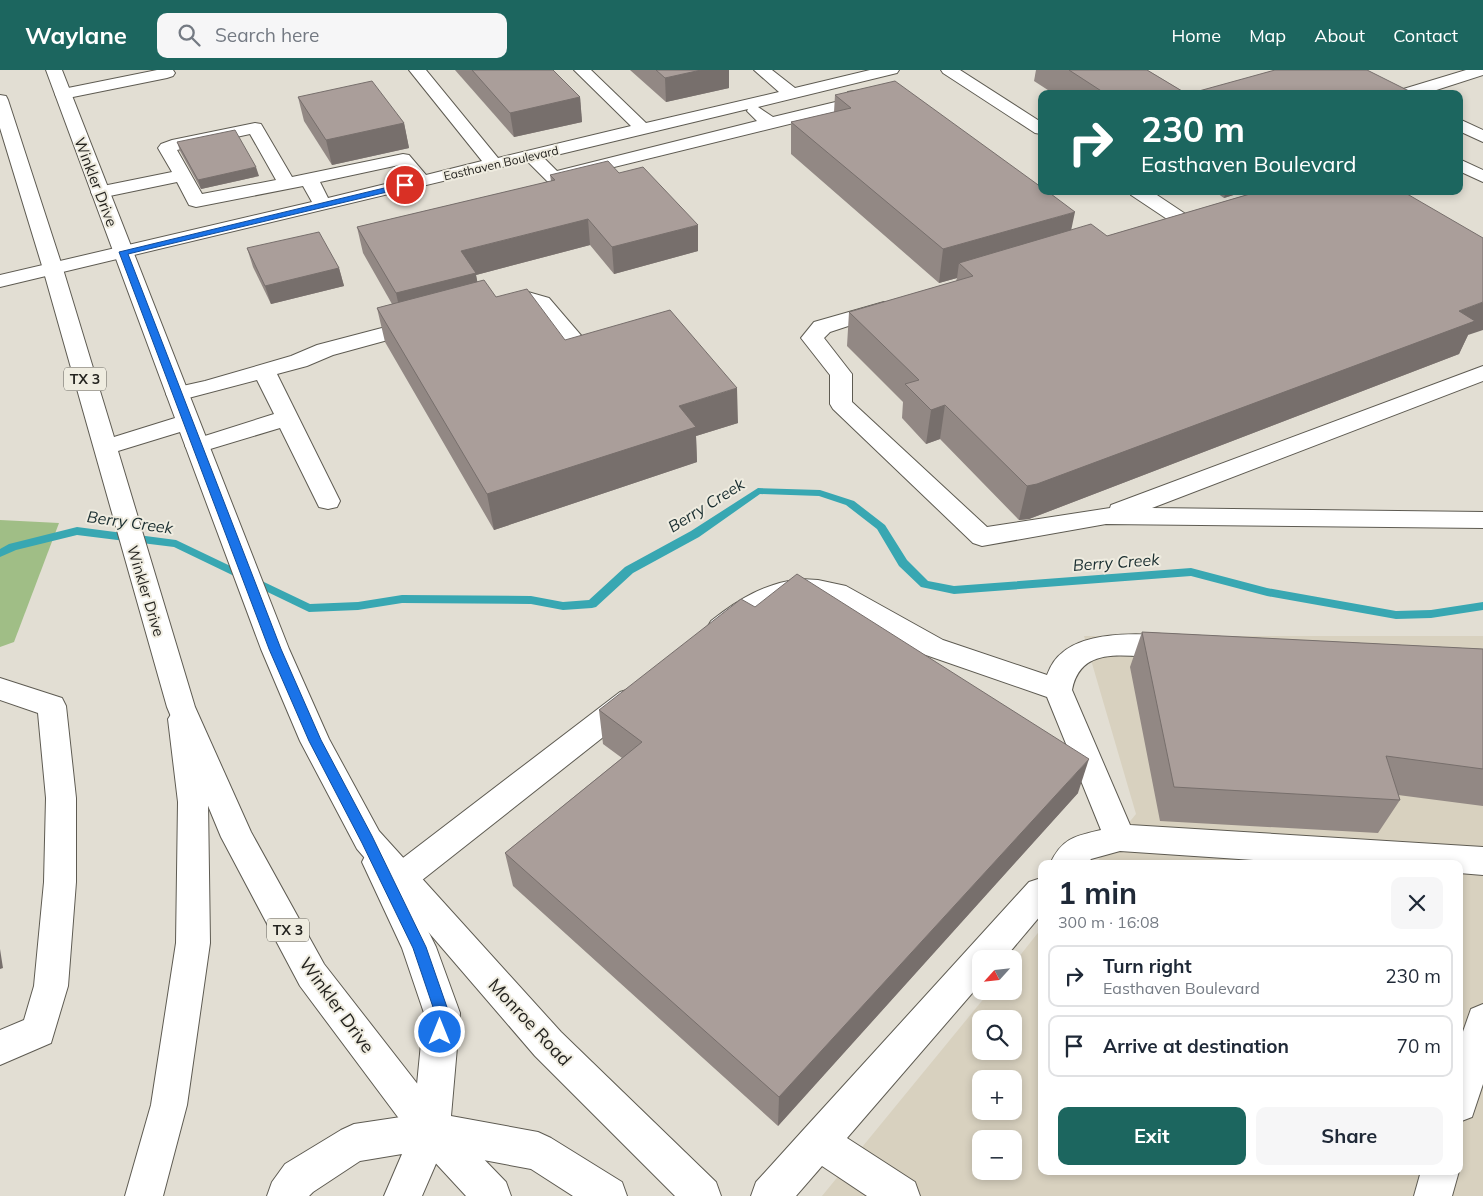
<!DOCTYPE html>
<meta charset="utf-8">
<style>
body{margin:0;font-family:Mulish,sans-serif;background:#f6f6f7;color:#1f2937;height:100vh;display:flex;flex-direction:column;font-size:19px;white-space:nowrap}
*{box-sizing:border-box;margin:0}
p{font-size:16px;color:#747a83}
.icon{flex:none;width:28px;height:28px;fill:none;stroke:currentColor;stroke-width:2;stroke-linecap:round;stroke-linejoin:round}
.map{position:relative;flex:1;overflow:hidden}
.panel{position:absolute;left:1038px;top:790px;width:425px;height:315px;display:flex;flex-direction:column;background:#fff;border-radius:10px;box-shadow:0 2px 8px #0003}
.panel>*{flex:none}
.hud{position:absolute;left:1038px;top:20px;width:425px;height:105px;border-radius:10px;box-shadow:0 2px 8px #0003;background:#1c665f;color:#fff;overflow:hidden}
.needle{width:32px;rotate:243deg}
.tools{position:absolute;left:972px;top:880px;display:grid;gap:10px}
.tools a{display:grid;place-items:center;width:50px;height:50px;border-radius:10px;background:#fff;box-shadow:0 2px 8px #0003;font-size:25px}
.pin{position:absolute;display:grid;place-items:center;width:42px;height:42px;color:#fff;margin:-21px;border:2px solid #fff;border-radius:50%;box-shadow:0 1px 5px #0007}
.me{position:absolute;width:55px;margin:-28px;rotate:0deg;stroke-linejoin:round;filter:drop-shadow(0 0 4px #0008)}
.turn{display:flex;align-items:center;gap:18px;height:105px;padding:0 20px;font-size:22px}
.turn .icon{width:65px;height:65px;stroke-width:2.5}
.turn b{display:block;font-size:35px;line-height:42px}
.round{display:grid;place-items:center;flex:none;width:52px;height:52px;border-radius:10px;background:#f6f6f7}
.summary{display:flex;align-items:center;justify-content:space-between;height:85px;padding:0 20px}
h1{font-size:30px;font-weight:700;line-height:38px}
.action{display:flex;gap:10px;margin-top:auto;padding:10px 20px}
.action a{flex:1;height:58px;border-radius:10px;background:#1c665f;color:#fff;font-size:20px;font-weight:700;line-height:58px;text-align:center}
.action a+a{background:#f6f6f7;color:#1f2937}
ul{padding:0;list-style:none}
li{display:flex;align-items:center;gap:15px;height:62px;margin:0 10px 8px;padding:0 10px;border:2px solid #e0e1e3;border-radius:10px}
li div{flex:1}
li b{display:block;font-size:19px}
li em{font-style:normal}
header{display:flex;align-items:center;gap:30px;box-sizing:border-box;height:70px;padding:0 25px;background:#1c665f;color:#fff}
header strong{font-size:24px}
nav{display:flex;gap:28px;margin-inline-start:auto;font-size:18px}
.search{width:350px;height:45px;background:#f6f6f7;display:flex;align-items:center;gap:12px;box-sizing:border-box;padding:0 18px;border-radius:10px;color:#747a83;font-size:19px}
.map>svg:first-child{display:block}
.built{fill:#d8d1bf;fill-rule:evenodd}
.green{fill:#a0be86}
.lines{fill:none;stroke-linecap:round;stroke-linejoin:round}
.stream{fill:#38a7b2;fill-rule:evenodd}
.minor-casing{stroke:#5e5b52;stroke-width:2}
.major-casing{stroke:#5e5b52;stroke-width:2}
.minor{fill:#fff;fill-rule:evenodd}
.major{fill:#fff;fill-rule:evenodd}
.wall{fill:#928884}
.shaded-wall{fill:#776f6c}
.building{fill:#aa9e9a;stroke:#776f6c}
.route{fill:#1a73e8;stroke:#114b97}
.labels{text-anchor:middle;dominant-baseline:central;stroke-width:4;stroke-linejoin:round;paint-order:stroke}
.far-street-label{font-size:12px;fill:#252420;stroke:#efece0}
.shield{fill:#efece0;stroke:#62605a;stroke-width:1}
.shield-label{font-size:14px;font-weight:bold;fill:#252420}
.street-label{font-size:15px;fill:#252420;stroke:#efece0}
.water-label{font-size:16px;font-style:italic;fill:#192d2f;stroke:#efece0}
.near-street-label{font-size:18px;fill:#252420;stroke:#efece0}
</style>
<header>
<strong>Waylane</strong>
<div class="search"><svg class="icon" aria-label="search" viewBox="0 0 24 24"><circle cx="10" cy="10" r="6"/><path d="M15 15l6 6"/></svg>Search here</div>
<nav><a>Home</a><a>Map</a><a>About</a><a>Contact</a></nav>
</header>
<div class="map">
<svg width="1483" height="1126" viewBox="0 0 1483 1126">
<rect width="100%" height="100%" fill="#e2ded3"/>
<path class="built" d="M1084,566H1483V1126H822L990,921H1014V893L1041,859V1101H1459V794H1095L1136,744ZM981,949H1014V981H981ZM981,1009H1014V1041H981ZM981,1069H1014V1101H981Z"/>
<polygon class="green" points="0,450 59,453 14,572 0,577"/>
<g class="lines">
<polygon class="stream" points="758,418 820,420 854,431 885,455 907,490 928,511 954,516 1191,498 1267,518 1396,541 1431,540 1483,532 1483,540 1431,548 1396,549 1267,526 1191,506 954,524 921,517 899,496 877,459 846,435 819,426 760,424 699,467 633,503 596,537 592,538 563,540 531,534 402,533 358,540 309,542 174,477 77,465 16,480 0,487 0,479 9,474 77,457 176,470 310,534 358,532 402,525 531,526 563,532 589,530 625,497 691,461"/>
<g class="minor-casing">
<g id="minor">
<polygon points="157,0 173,0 175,3 173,6 167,8 63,29 57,28 55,24 57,20 63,19"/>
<path d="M409,0H426L498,88L631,56L574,0H591L646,53L779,22L754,0H772L795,18L870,0H899L897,3L758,37L773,47L848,29L846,26L848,22L854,21L860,22L869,31L867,35L553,112L547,111L527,91L0,217V205L312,132L303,116L196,137L189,135L177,112L100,128L93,126L91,122L93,118L172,102L158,78L161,74L172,70L255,53L261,54L292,107L403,84L409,85L426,105L482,91ZM748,39L747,41L757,51L557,101L544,88ZM250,64L276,110L202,124L177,80ZM399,95L410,108L328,128L320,112Z"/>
<polygon points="941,0 960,0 1041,52 1041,64 1035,63 943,3"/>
<polygon points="1466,0 1483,0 1483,5 1424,24 1398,24 1400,20"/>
<polygon points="1459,49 1483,60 1483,72 1459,61"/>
<polygon points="1459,89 1483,100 1483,112 1459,101"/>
<polygon points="1129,121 1151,121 1187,145 1190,149 1187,153 1180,155 1173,153 1131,125"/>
<path d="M528,222L549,228L591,277L594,282L591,287L583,289L575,287L535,236C520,232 505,241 491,237L488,233L491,229Z"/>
<polygon points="884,232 891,234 894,238 891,242 830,262 824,268 852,304 852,332 987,457 1110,438 1111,435 1483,296 1483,311 1152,438 1483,442 1483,458 1106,454 982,476 973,473 833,339 830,334 830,305 801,268 814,252"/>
<polygon points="420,248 428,249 431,254 428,259 333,285 307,296 277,304 340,431 337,437 328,439 319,437 280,358 197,383 189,381 185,376 189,371 274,344 257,310 177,331 169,329 166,324 169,319 205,311 291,286 317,275"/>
<path d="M801,509L818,510L846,516L943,570L1047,605C1050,597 1055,588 1062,583C1087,560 1154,561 1185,571L1189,578L1185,585C1148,596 1083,564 1072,620L1130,755L1483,777V805L1459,803V794H1313L1120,781L1091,789L1087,794H1050C1062,768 1075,766 1101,760L1047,627L923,584L830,531L801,528L782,531L759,544L731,565L721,568L711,565L707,558L711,551C739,529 765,513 801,509Z"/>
<polygon points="0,608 62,628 66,636 76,728 76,812 68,916 51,973 0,995 0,960 24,950 34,916 44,812 46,728 38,643 0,630"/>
<polygon points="630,619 640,622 644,630 640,638 412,818 408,820 436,877 460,943 451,1046 538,1062 551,1068 622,1112 627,1126 573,1126 531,1099 441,1082 422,1126 384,1126 402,1084 360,1091 313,1122 309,1126 267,1126 272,1112 285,1094 341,1060 354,1054 414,1045 424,943 402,878 362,792 367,782 378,778 389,782 395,794 620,622"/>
<polygon points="183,638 193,641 198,649 208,732 210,873 187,1035 163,1126 125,1126 151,1035 176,873 178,732 168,649 173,641"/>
<polygon points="1041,808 1041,845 1004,889 981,889 981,913 847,1068 915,1112 920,1126 867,1126 822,1096 796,1126 751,1126 756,1112 805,1058 1029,812"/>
<polygon points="1483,934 1483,1014 1472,1047 1459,1052 1459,973 1471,939"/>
<polygon points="1459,1100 1459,1101 1452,1126 1414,1126 1421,1101"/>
</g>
</g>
<g class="major-casing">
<polygon id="major" points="46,0 62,0 289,579 329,669 379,761 561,962 716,1112 721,1126 675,1126 535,986 357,779 300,671 261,579 180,362 118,381 195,637 251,762 324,894 444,1048 506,1112 511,1126 466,1126 418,1074 300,916 221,767 167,637 43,199 0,58 0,25 6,26 8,30 63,199 114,367 175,348"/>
</g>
<use href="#minor" class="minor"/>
<use href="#major" class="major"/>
</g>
<g class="wall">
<polygon points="455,0 553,0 580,27 582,52 514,67"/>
<polygon points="630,0 729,0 729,18 666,32"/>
<polygon points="1036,0 1147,0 1187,24 1054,24 1034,11"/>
<polygon points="835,25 1071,160 1107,166 1246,125 1247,121 1402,121 1468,265 1459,284 1029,449 1019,450 940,369 926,374 902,348 903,332 847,276 849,242 956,211 957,208 939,213 791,84 791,52 834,42"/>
<polygon points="298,27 404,53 409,78 332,95 304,51"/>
<polygon points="177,72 259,106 201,119 180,81"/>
<polygon points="619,103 698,181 614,204 590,175 476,205 477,211 496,227 565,270 738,353 696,366 697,392 494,460 385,272 377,238 392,234 363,183 357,157 551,111 550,105"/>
<polygon points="1214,121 1246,121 1224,128"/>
<polygon points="247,178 339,198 344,216 271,234 253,197"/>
<polygon points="755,537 1078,723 778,1056 513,816 505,783 622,688 603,674 599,640"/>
<polygon points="1142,562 1483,579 1483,736 1398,725 1400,730 1378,763 1160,751 1130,597"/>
</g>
<g class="shaded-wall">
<polygon points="701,0 729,0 729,18 666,32 665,8"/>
<polygon points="580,27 582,52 514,67 510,43"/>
<polygon points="404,53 409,78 332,95 326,70"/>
<polygon points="256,97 259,106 201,119 198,110"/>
<polygon points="1226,121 1246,121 1224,128"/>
<polygon points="1075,142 1068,175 959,193 957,208 939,213 943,179"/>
<polygon points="588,149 590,175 476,205 481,230 402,250 396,223 461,181"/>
<polygon points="698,155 698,181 614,204 612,177"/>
<polygon points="339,198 344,216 271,234 265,216"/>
<polygon points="1483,232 1483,260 1468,265 1459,284 1029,449 1019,450 1027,416 1459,241"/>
<polygon points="737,318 738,353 696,366 697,392 494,460 487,424 679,336"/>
<polygon points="945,335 940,369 926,374 931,340"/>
<polygon points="1089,689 1078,723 778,1056 779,1027"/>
<polygon points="0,879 3,898 0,899"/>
</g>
<g class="building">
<polygon points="472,0 553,0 580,27 510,43"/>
<polygon points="656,0 701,0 665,8"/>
<polygon points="1069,0 1147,0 1187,24 1106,24"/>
<polygon points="1275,0 1367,0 1415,24 1188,24"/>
<polygon points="372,11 404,53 326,70 298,27"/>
<polygon points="895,11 1041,117 1041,121 1047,121 1075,142 943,179 791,52 851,38 835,25"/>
<polygon points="235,60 256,97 198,110 177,72"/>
<polygon points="608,91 619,103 643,97 698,155 612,177 588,149 461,181 476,203 396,223 357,157 555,110 550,105"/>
<polygon points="1260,121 1402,121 1483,168 1483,232 1459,241 1475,251 1037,414 1027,416 945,335 931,340 905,314 919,310 849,242 973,206 959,193 1091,154 1107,166"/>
<polygon points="319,162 339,198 265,216 247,178"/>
<polygon points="484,210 496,227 527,219 565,270 670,240 737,318 679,336 696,357 487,424 377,238"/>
<polygon points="797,504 1089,689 779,1027 505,783 642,672 599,640 741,529 755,537"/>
<polygon points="1142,562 1483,579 1483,699 1386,686 1400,730 1174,717"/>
</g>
<polygon class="route" points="405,113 409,115 408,117 128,184 281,579 321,670 372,766 426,877 449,943 445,967 440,969 435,967 433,962 435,943 413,878 362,773 309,671 269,579 119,182"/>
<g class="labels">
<g class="far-street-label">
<text transform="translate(501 93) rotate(-13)">Easthaven Boulevard</text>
</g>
<g class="shield">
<rect x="64" y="297.5" width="42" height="23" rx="4"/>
<rect x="267" y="848.5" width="42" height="23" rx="4"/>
</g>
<g class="shield-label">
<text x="85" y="309">TX 3</text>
<text x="288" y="860">TX 3</text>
</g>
<g class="street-label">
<text transform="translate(96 112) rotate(69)">Winkler Drive</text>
<text transform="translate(146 521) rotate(73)">Winkler Drive</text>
</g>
<g class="water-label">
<text transform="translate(706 435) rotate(-32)">Berry Creek</text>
<text transform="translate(130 452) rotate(8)">Berry Creek</text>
<text transform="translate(1116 492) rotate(-4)">Berry Creek</text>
</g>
<g class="near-street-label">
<text transform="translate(337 935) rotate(54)">Winkler Drive</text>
<text transform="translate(530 952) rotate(47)">Monroe Road</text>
</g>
</g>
</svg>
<div class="tools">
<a><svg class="needle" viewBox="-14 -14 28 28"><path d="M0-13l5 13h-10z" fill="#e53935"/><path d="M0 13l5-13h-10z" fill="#747a83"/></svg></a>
<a><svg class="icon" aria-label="search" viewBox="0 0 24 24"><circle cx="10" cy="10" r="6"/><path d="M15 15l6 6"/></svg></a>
<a>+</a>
<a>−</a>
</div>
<div class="pin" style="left:405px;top:115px;background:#d93025"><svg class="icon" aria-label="arrive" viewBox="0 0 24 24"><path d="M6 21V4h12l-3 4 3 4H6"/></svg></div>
<svg class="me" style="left:440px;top:962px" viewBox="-20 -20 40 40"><circle r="17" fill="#1a73e8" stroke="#fff" stroke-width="3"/><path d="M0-11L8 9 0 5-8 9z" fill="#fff"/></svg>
<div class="hud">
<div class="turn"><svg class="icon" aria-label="right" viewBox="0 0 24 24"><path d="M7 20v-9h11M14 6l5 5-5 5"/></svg><div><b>230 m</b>Easthaven Boulevard</div></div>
</div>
<section class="panel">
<div class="summary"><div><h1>1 min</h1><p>300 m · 16:08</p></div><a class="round"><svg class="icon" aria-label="close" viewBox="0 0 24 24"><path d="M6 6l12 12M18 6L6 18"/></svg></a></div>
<ul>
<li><svg class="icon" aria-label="right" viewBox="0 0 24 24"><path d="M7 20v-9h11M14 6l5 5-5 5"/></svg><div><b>Turn right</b><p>Easthaven Boulevard</p></div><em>230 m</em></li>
<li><svg class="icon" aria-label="arrive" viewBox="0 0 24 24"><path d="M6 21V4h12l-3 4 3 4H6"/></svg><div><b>Arrive at destination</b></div><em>70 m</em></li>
</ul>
<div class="action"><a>Exit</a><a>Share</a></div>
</section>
</div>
